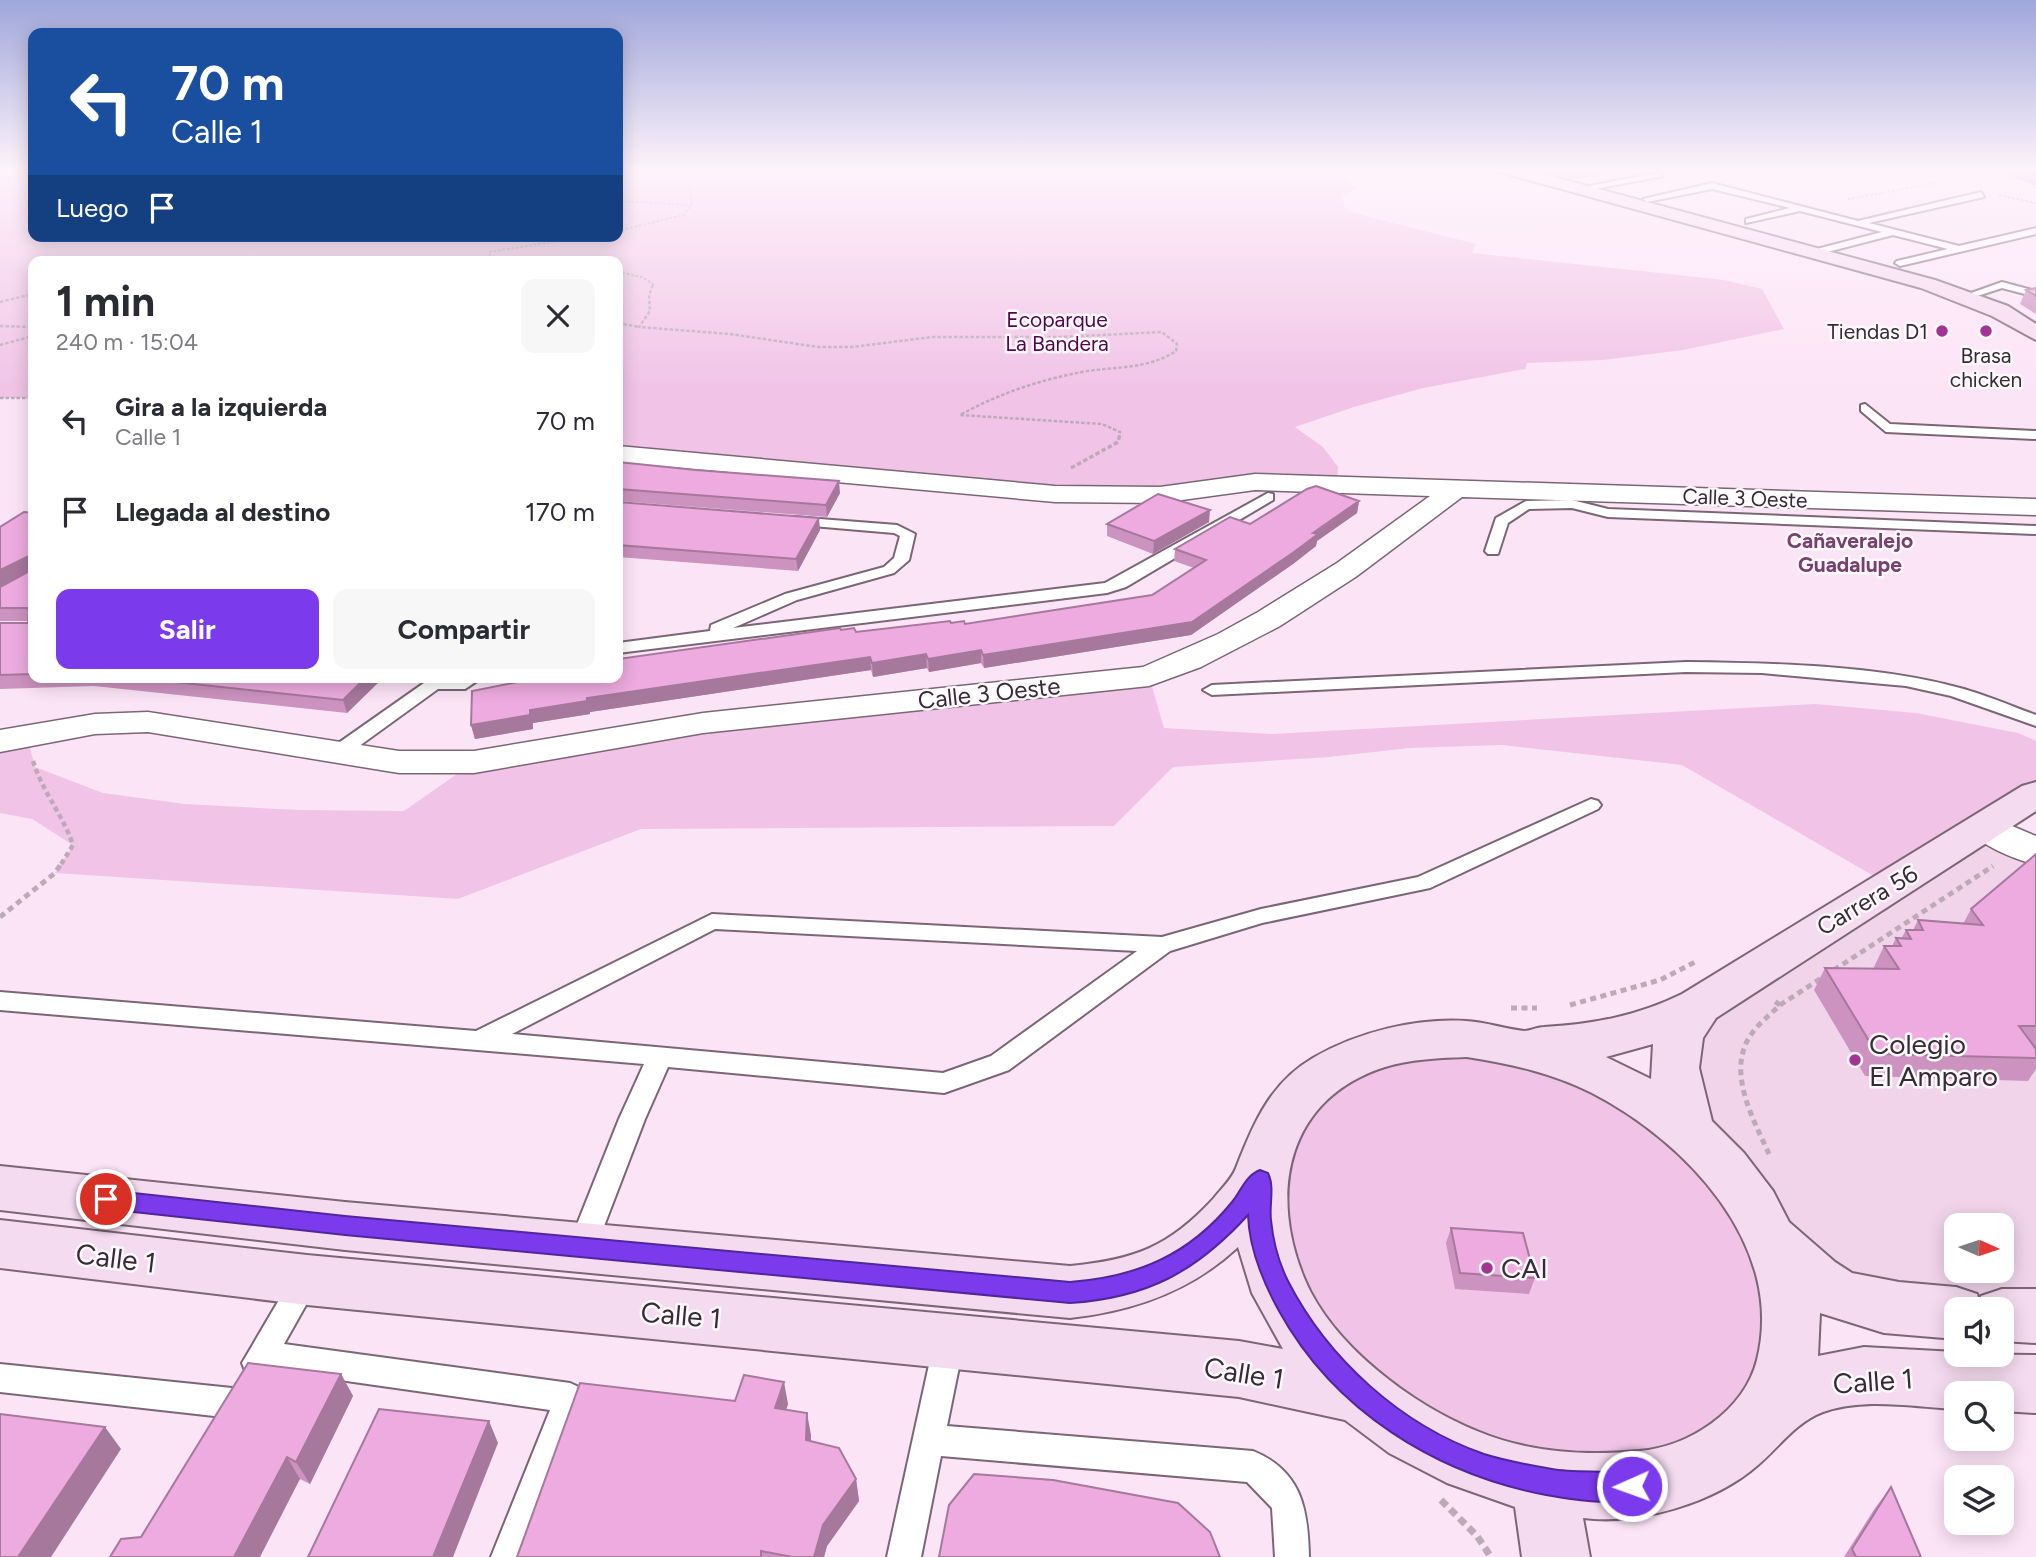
<!DOCTYPE html>
<html lang="es">
<meta charset="utf-8">
<style>
body{margin:0;font-family:Figtree,sans-serif;background:#f7f7f7;color:#2b2b33;height:100vh;display:flex;flex-direction:column;font-size:26px;white-space:nowrap}
*{box-sizing:border-box;margin:0}
p{font-size:23px;color:#7c7c81}
.icon{flex:none;width:38px;height:38px;fill:none;stroke:currentColor;stroke-width:2;stroke-linecap:round;stroke-linejoin:round}
.map{position:relative;flex:1;overflow:hidden}
.details{position:absolute;left:28px;top:256px;width:595px;height:427px;display:flex;flex-direction:column;background:#fff;border-radius:14px;box-shadow:0 4px 18px #0003}
.details>*{flex:none}
.guide{position:absolute;left:28px;top:28px;width:595px;height:214px;border-radius:14px;box-shadow:0 4px 18px #0003;background:#1a4fa0;color:#fff;overflow:hidden}
.needle{width:46px;rotate:93deg}
.controls{position:absolute;left:1944px;top:1213px;display:grid;gap:14px}
.controls a{display:grid;place-items:center;width:70px;height:70px;border-radius:14px;background:#fff;box-shadow:0 4px 18px #0003;font-size:35px}
.pin{position:absolute;display:grid;place-items:center;width:60px;height:60px;color:#fff;margin:-30px;border:4px solid #fff;border-radius:50%;box-shadow:0 2px 7px #0007}
.me{position:absolute;width:77px;margin:-38px;rotate:268deg;stroke-linejoin:round;filter:drop-shadow(0 0 5px #0008)}
.turn{display:flex;align-items:center;gap:24px;height:147px;padding:0 28px;font-size:32px}
.turn .icon{width:91px;height:91px;stroke-width:2.5}
.turn b{display:block;font-size:49px;line-height:60px}
.then{display:flex;align-items:center;height:66px;padding:0 28px;background:#0003;gap:14px;font-size:26px}
.round{display:grid;place-items:center;flex:none;width:74px;height:74px;border-radius:14px;background:#f7f7f7}
.headline{display:flex;align-items:center;justify-content:space-between;height:119px;padding:0 28px}
h1{font-size:42px;font-weight:700;line-height:52px}
.cta{display:flex;gap:14px;margin-top:auto;padding:14px 28px}
.cta a{flex:1;height:80px;border-radius:14px;background:#7c3aed;color:#fff;font-size:28px;font-weight:700;line-height:80px;text-align:center}
.cta a+a{background:#f7f7f7;color:#2b2b33}
ul{padding:0;list-style:none}
li{display:flex;align-items:center;gap:21px;height:91px;padding:0 28px}
li div{flex:1}
li b{display:block;font-size:26px}
li em{font-style:normal}
.map>svg:first-child{display:block}
.built{fill:#f1d4ea;fill-rule:evenodd}
.green{fill:#f1c4e7}
.lines{fill:none;stroke-linecap:round;stroke-linejoin:round}
.river{fill:#d190c4;fill-rule:evenodd}
.lane-casing{stroke:#7b6676;stroke-width:4}
.street-casing{stroke:#7b6676;stroke-width:3}
.secondary-casing{stroke:#7b6676;stroke-width:4}
.path-far5{stroke:#bdaab9;stroke-width:2;stroke-dasharray:2.5 2;stroke-linecap:butt}
.path-far4{stroke:#bdaab9;stroke-width:2.5;stroke-dasharray:3.5 2;stroke-linecap:butt}
.path-far3{stroke:#bdaab9;stroke-width:3.5;stroke-dasharray:4.5 2.5;stroke-linecap:butt}
.path-far2{stroke:#bdaab9;stroke-width:4.5;stroke-dasharray:5 3.5;stroke-linecap:butt}
.path-far1{stroke:#bdaab9;stroke-width:5;stroke-dasharray:6 4.5;stroke-linecap:butt}
.path{stroke:#bdaab9;stroke-width:7;stroke-dasharray:8 5;stroke-linecap:butt}
.lane{fill:#fff;fill-rule:evenodd}
.street{fill:#fff;fill-rule:evenodd}
.secondary{fill:#f5dbf0;fill-rule:evenodd}
.wall{fill:#cc93c0}
.shaded-wall{fill:#a6789c}
.building{fill:#edabdf;stroke:#a6789c;stroke-width:2}
.route{fill:#7c3aed;stroke:#51269a;stroke-width:2}
.poi-dot{fill:#a23493;stroke:#fdf8fc;stroke-width:2.5}
.labels{text-anchor:middle;dominant-baseline:central;stroke-width:5;stroke-linejoin:round;paint-order:stroke}
.far-park-label{font-size:21px;fill:#55054b;stroke:#fdf8fc}
.far-poi-label{font-size:21px;fill:#362d34;stroke:#fdf8fc;text-anchor:end}
.far-street-label{font-size:21px;fill:#362d34;stroke:#fdf8fc}
.far-neighbourhood-label{font-size:21px;font-weight:bold;fill:#78406e;stroke:#fdf8fc}
.street-label{font-size:24px;fill:#362d34;stroke:#fdf8fc}
.near-poi-label{font-size:28px;fill:#362d34;stroke:#fdf8fc;text-anchor:start}
.near-street-label{font-size:28px;fill:#362d34;stroke:#fdf8fc}
</style>
<div class="map">
<svg width="2036" height="1557" viewBox="0 0 2036 1557">
<rect width="100%" height="100%" fill="#fce4f7"/>
<g class="built">
<polygon points="1518,168 1657,168 1686,176 1601,193"/>
<path d="M1986,827L2036,852V1316L2002,1309H1956V1313L1911,1311L1770,1237L1675,1047ZM1956,1225H2002V1270H1956Z"/>
</g>
<g class="green">
<polygon points="0,168 33,168 33,236 618,236 618,168 1310,168 1342,178 1357,188 1342,196 1346,211 1476,244 1472,253 1724,280 1762,289 1784,329 1683,350 1603,360 1527,363 1525,369 1423,388 1354,407 1295,427 1323,447 1338,467 1337,485 1160,495 618,454 618,261 33,261 33,398 0,398"/>
<polygon points="1149,676 1164,728 1272,734 1816,704 1916,713 2018,733 2036,741 2036,794 1891,886 1682,765 1502,745 1410,748 1329,757 1173,767 1114,826 641,829 458,899 55,873 73,845 32,819 0,813 0,741 27,737 35,767 103,793 185,804 299,810 404,811 474,762"/>
<polygon points="1388,1047 1581,1066 1770,1237 1761,1418 1544,1483 1303,1331 1269,1144"/>
</g>
<g class="lines">
<polygon class="river" points="1997,168 2036,168 2036,185 2001,174"/>
<g class="lane-casing">
<g id="lane">
<polygon points="1660,172 1663,176 1579,192 1575,189"/>
<polygon points="1712,183 1858,221 1981,192 1984,197 1869,223 1959,246 2036,228 2036,234 1900,266 1895,263 1897,261 1948,249 1893,235 1816,255 1813,254 1813,250 1882,232 1800,211 1746,223 1746,219 1790,208 1712,189 1647,202 1643,199"/>
<polygon points="2002,282 2036,291 2036,297 2002,288 1965,300 1960,297"/>
<polygon points="1865,404 1890,424 2036,431 2036,439 1886,432 1861,411 1861,405"/>
<polygon points="1268,493 1273,494 1273,500 1126,587 1107,593 618,653 618,643 710,631 711,625 785,594 884,567 894,558 900,536 894,533 789,524 787,521 794,517 897,525 915,534 909,560 894,573 797,600 733,628 1105,583"/>
<polygon points="1572,500 1608,509 2036,526 2036,534 1608,517 1572,508 1529,509 1508,523 1498,554 1488,554 1485,551 1496,518 1526,501"/>
<path d="M1686,662C1774,663 1875,665 1960,688C1986,695 2011,706 2036,715V726L1951,696L1906,686L1762,673L1686,672L1212,695L1203,690L1212,685Z"/>
<polygon points="421,677 456,680 483,677 465,689 438,689 344,757 330,757 328,753 330,749 424,683"/>
<path d="M1591,799L1598,801L1601,805L1598,809L1430,888L1262,923L1170,951L1009,1070L944,1093L668,1067L645,1119L596,1247L592,1256L582,1259L572,1256L568,1247L619,1119L644,1064L0,1010V992L476,1031L712,914L1162,937L1261,909L1418,877ZM715,929L1137,951L991,1056L943,1073L512,1034Z"/>
<polygon points="306,1267 316,1271 320,1280 284,1344 570,1383 581,1388 585,1398 525,1557 491,1557 550,1410 269,1370 257,1377 246,1373 242,1363 296,1271"/>
<path d="M949,1328L959,1332L964,1342L947,1426L1253,1451C1302,1471 1308,1510 1309,1557H1275L1272,1508L1247,1482L941,1456L921,1557H887L934,1342L939,1332Z"/>
<polygon points="0,1364 232,1388 243,1393 247,1403 243,1413 232,1418 0,1392"/>
</g>
</g>
<g class="street-casing">
<g id="street">
<polygon points="618,446 1055,486 1160,487 1255,474 2036,499 2036,515 1462,497 1357,576 1280,626 1201,667 1149,686 703,733 474,773 399,773 148,732 95,734 0,752 0,730 95,714 148,712 399,751 474,751 703,713 1143,667 1218,634 1258,612 1337,563 1430,496 1255,490 1160,503 1055,502 618,462"/>
<path d="M1986,815L2036,836V865C2015,859 1979,846 1967,827L1972,818Z"/>
</g>
</g>
<g class="secondary-casing">
<g id="secondary">
<polygon points="1494,168 1521,168 1935,280 2008,306 2036,324 2036,340 1992,316 1921,288 1496,171"/>
<path d="M2036,782V811L1716,1018L1703,1038L1699,1068L1712,1121L1744,1153L1773,1191L1789,1222L1835,1262L1852,1273L1899,1282L1956,1287L1977,1294L1979,1301L1981,1296L2002,1289H2036V1343L2002,1341V1309H1956V1339L1884,1333L1820,1313L1818,1356L1864,1347L1956,1352V1354L2036,1355V1413L2002,1411V1393H1956V1409C1914,1407 1864,1397 1823,1412C1796,1422 1779,1447 1758,1465C1715,1503 1639,1525 1583,1518L1590,1557H1522L1515,1507L1447,1483L1389,1453L1345,1420L1239,1397L307,1305L0,1268V1220L307,1255L1239,1341L1283,1349L1252,1293L1238,1247C1191,1291 1134,1311 1070,1318L345,1250L0,1210V1166L345,1202L1070,1266C1134,1260 1169,1247 1214,1198C1221,1189 1232,1179 1236,1168C1253,1124 1270,1083 1313,1058C1357,1032 1416,1018 1466,1021C1486,1022 1505,1029 1524,1031C1530,1031 1537,1027 1544,1027C1594,1024 1637,1016 1682,994L2022,786ZM1653,1044L1651,1079L1606,1057ZM1467,1057C1511,1064 1552,1073 1592,1093C1685,1141 1786,1245 1757,1360C1744,1411 1689,1447 1639,1451C1585,1456 1529,1453 1477,1431C1413,1405 1333,1346 1305,1280C1268,1193 1287,1098 1385,1067C1411,1059 1440,1058 1467,1057Z"/>
</g>
</g>
<g class="path-far5">
<polyline points="685,168 692,176 689,187 692,205"/>
<polyline points="0,179 33,177"/>
<polyline points="1999,195 2036,203"/>
<polyline points="1848,199 1936,183"/>
<polyline points="618,201 692,205 683,215 618,231"/>
<polyline points="505,261 491,260 489,252 590,236"/>
<polyline points="522,261 579,261"/>
<polyline points="618,272 642,277 653,284 652,287"/>
</g>
<g class="path-far4">
<path d="M653,285L649,295L650,311L639,327L730,334L818,347H852L932,337H1061L1162,332L1177,344L1176,351C1147,370 1115,366 1082,372C1039,380 998,394 960,415L1102,424L1120,432L1119,436"/>
<polyline points="0,302 33,294"/>
<polyline points="618,323 639,327"/>
<polyline points="0,326 33,327"/>
<polyline points="0,345 33,336"/>
<polyline points="0,398 33,398"/>
</g>
<polyline class="path-far3" points="1071,468 1118,442 1120,434"/>
<path class="path-far2" d="M33,761C42,791 63,815 73,845L60,866"/>
<g class="path-far1">
<polyline points="0,917 55,873 61,864"/>
<polyline points="1834,970 1993,866"/>
<polyline points="1570,1005 1660,980 1697,961"/>
<polyline points="1780,1005 1823,977"/>
<polyline points="1511,1008 1537,1008"/>
<path d="M1769,1154C1755,1123 1731,1080 1745,1046C1751,1029 1768,1017 1780,1005L1773,1000"/>
</g>
<polyline class="path" points="1441,1500 1477,1536 1491,1557"/>
<use href="#lane" class="lane"/>
<use href="#street" class="street"/>
<use href="#secondary" class="secondary"/>
</g>
<g class="wall">
<polygon points="1535,168 1634,168 1576,179"/>
<polygon points="2036,288 2036,314 2020,304 2026,290"/>
<polygon points="618,462 840,493 827,517 618,501"/>
<polygon points="1359,501 1357,513 1317,541 1316,546 1293,564 1191,635 984,668 981,663 929,672 927,668 873,677 871,670 590,712 590,714 533,723 533,729 475,739 471,725 841,630 856,632 951,623 965,624 1152,595 1194,568 1174,561 1175,549 1250,524"/>
<polygon points="618,502 820,530 798,571 618,557"/>
<polygon points="33,513 33,677 384,677 347,713 94,686 0,689 0,623 28,623 28,621 0,621 0,587 25,573 0,586 0,527"/>
<polygon points="1209,522 1153,554 1107,536 1107,524"/>
<polygon points="2036,854 2036,1069 2028,1081 1865,1076 1814,990 1825,968 1873,969 1884,946 1892,946 1896,938 1901,939 1906,930 1913,930 1918,920 1963,924 1971,909"/>
<polygon points="1451,1228 1535,1278 1529,1294 1455,1289 1446,1243"/>
<polygon points="341,1374 353,1396 310,1484 300,1479 141,1537"/>
<polygon points="788,1404 786,1410 811,1435 811,1441 856,1479 859,1501 827,1546 824,1557 517,1557"/>
<polygon points="1891,1487 1921,1557 1844,1557 1875,1508"/>
</g>
<g class="shaded-wall">
<polygon points="1578,168 1634,168 1576,179"/>
<polygon points="839,481 840,493 827,517 826,505"/>
<polygon points="1359,501 1357,513 1317,541 1316,546 1293,564 1191,635 984,668 983,655 1192,622"/>
<polygon points="1210,510 1209,522 1153,554 1154,541"/>
<polygon points="819,518 820,530 798,571 796,559"/>
<polygon points="29,556 33,569 0,586 0,570"/>
<polygon points="981,650 981,663 929,672 928,659"/>
<polygon points="926,654 927,668 873,677 872,663"/>
<polygon points="870,657 871,670 590,712 590,714 533,723 533,729 475,739 471,725 530,710 587,698"/>
<polygon points="366,677 384,677 347,713 343,700"/>
<polygon points="341,1374 353,1396 310,1484 296,1462"/>
<polygon points="784,1382 788,1404 779,1430 775,1408"/>
<polygon points="807,1413 811,1435 810,1461 806,1440"/>
<polygon points="489,1421 498,1443 453,1557 433,1557"/>
<polygon points="105,1427 121,1449 51,1557 18,1557"/>
<polygon points="287,1457 300,1479 260,1557 234,1557"/>
<polygon points="856,1479 859,1501 827,1546 824,1557 814,1557 823,1525"/>
</g>
<g class="building">
<polygon points="2036,288 2036,296 2026,290"/>
<polygon points="618,462 696,470 839,481 826,505 618,489"/>
<polygon points="1316,486 1359,501 1313,533 1318,534 1294,552 1192,622 983,655 981,650 928,659 926,654 872,663 870,657 587,698 587,701 530,710 530,715 471,725 472,691 528,680 528,677 618,677 618,659 840,628 841,630 854,628 856,632 950,621 951,623 964,621 965,624 1152,595 1206,560 1175,549 1230,517 1250,524 1307,489"/>
<polygon points="1158,494 1210,510 1154,541 1107,524"/>
<polygon points="618,502 819,518 796,559 618,545"/>
<polygon points="24,512 33,513 33,674 0,675 0,623 28,623 29,611 27,608 0,608 0,587 28,572 29,556 0,570 0,527"/>
<polygon points="129,677 366,677 343,700"/>
<polygon points="2036,854 2036,1026 2019,1026 2036,1049 2036,1058 1877,1054 1825,968 1899,969 1884,946 1901,946 1896,938 1911,939 1906,930 1923,930 1918,920 1983,925 1971,909"/>
<polygon points="1451,1228 1523,1233 1535,1278 1460,1273"/>
<polygon points="248,1363 341,1374 296,1462 287,1457 234,1557 110,1557 121,1539 141,1537"/>
<polygon points="744,1375 784,1382 775,1408 807,1413 806,1440 839,1448 856,1479 823,1525 814,1557 793,1557 761,1551 761,1557 517,1557 580,1383 735,1401"/>
<polygon points="379,1409 489,1421 433,1557 308,1557"/>
<polygon points="0,1414 105,1427 18,1557 0,1557"/>
<polygon points="974,1474 1053,1480 1178,1503 1210,1532 1220,1557 939,1557 949,1505"/>
<polygon points="1891,1487 1921,1557 1856,1557 1852,1549"/>
</g>
<linearGradient id="sky" x2="0" y2="1"><stop stop-color="#9fa6da"/><stop offset="0.44" stop-color="#fef3fb"/><stop offset="1" stop-color="#fef3fb" stop-opacity="0"/></linearGradient>
<rect width="2036" height="386" fill="url(#sky)"/>
<path class="route" d="M1260,1170L1268,1173C1275,1187 1269,1205 1271,1220C1273,1240 1279,1263 1288,1281C1328,1359 1401,1425 1484,1454C1506,1461 1529,1465 1552,1469C1578,1474 1621,1468 1641,1477L1645,1486L1641,1496C1614,1507 1575,1500 1546,1495C1436,1474 1334,1411 1279,1311C1263,1282 1249,1249 1248,1215C1196,1272 1147,1298 1070,1303L345,1235L106,1209L98,1206L95,1199L98,1193L106,1190L345,1216L1070,1282C1137,1277 1189,1255 1232,1202C1241,1191 1246,1175 1260,1170Z"/>
<g class="poi-dot">
<circle cx="1942" cy="331" r="7"/>
<circle cx="1986" cy="331" r="7"/>
<circle cx="1855" cy="1060" r="7"/>
<circle cx="1487" cy="1268" r="7"/>
</g>
<g class="labels">
<g class="far-park-label">
<text x="1057" y="319">Ecoparque<tspan x="1057" dy="24">La Bandera</tspan></text>
</g>
<g class="far-poi-label">
<text x="1928" y="331">Tiendas D1</text>
<text x="1986" y="355" text-anchor="middle">Brasa<tspan x="1986" dy="24">chicken</tspan></text>
</g>
<g class="far-street-label">
<text transform="translate(1745 498) rotate(2)">Calle 3 Oeste</text>
</g>
<g class="far-neighbourhood-label">
<text x="1850" y="540">Cañaveralejo<tspan x="1850" dy="24">Guadalupe</tspan></text>
</g>
<g class="street-label">
<text transform="translate(989 693) rotate(-6)">Calle 3 Oeste</text>
<text transform="translate(1867 900) rotate(-31)">Carrera 56</text>
</g>
<g class="near-poi-label">
<text x="1869" y="1044">Colegio<tspan x="1869" dy="32">El Amparo</tspan></text>
<text x="1501" y="1268">CAI</text>
</g>
<g class="near-street-label">
<text transform="translate(116 1258) rotate(7)">Calle 1</text>
<text transform="translate(681 1315) rotate(5)">Calle 1</text>
<text transform="translate(1244 1373) rotate(9)">Calle 1</text>
<text transform="translate(1873 1381) rotate(-4)">Calle 1</text>
</g>
</g>
</svg>
<div class="controls">
<a><svg class="needle" viewBox="-14 -14 28 28"><path d="M0-13l5 13h-10z" fill="#e53935"/><path d="M0 13l5-13h-10z" fill="#7c7c81"/></svg></a>
<a><svg class="icon" aria-label="sound" viewBox="0 0 24 24"><path d="M4 9h4l5-4v14l-5-4H4zM17 9q2 3 0 6"/></svg></a>
<a><svg class="icon" aria-label="search" viewBox="0 0 24 24"><circle cx="10" cy="10" r="6"/><path d="M15 15l6 6"/></svg></a>
<a><svg class="icon" aria-label="layers" viewBox="0 0 24 24"><path d="M12 4l9 5-9 5-9-5zM3 14l9 5 9-5"/></svg></a>
</div>
<div class="pin" style="left:106px;top:1199px;background:#d93025"><svg class="icon" aria-label="arrive" viewBox="0 0 24 24"><path d="M6 21V4h12l-3 4 3 4H6"/></svg></div>
<svg class="me" style="left:1632px;top:1486px" viewBox="-20 -20 40 40"><circle r="17" fill="#7c3aed" stroke="#fff" stroke-width="3"/><path d="M0-11L8 9 0 5-8 9z" fill="#fff"/></svg>
<div class="guide">
<div class="turn"><svg class="icon" aria-label="left" viewBox="0 0 24 24"><path d="M17 20v-9H6M10 6l-5 5 5 5"/></svg><div><b>70 m</b>Calle 1</div></div>
<div class="then">Luego<svg class="icon" aria-label="arrive" viewBox="0 0 24 24"><path d="M6 21V4h12l-3 4 3 4H6"/></svg></div>
</div>
<section class="details">
<div class="headline"><div><h1>1 min</h1><p>240 m · 15:04</p></div><a class="round"><svg class="icon" aria-label="close" viewBox="0 0 24 24"><path d="M6 6l12 12M18 6L6 18"/></svg></a></div>
<ul>
<li><svg class="icon" aria-label="left" viewBox="0 0 24 24"><path d="M17 20v-9H6M10 6l-5 5 5 5"/></svg><div><b>Gira a la izquierda</b><p>Calle 1</p></div><em>70 m</em></li>
<li><svg class="icon" aria-label="arrive" viewBox="0 0 24 24"><path d="M6 21V4h12l-3 4 3 4H6"/></svg><div><b>Llegada al destino</b></div><em>170 m</em></li>
</ul>
<div class="cta"><a>Salir</a><a>Compartir</a></div>
</section>
</div>
